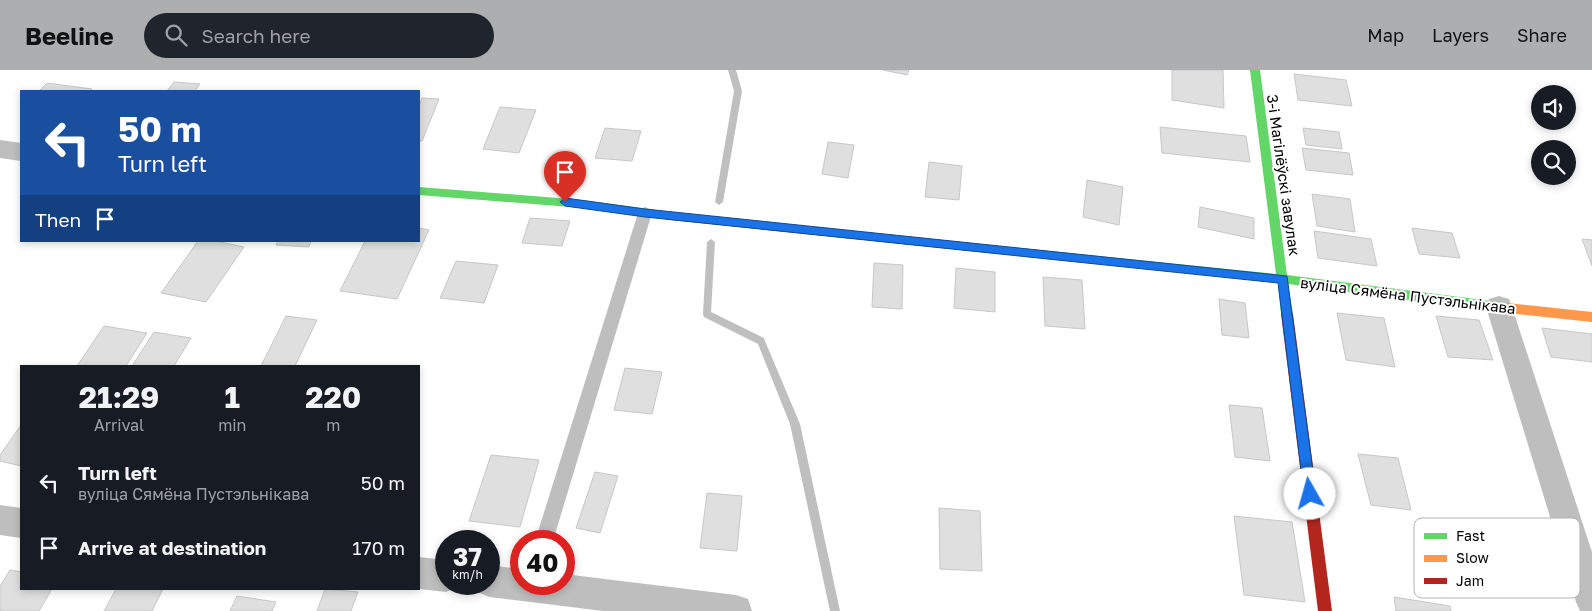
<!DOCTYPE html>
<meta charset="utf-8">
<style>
body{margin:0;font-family:"Golos Text",sans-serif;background:#20242c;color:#f1f3f6;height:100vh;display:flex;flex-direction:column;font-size:19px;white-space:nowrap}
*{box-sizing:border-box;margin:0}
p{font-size:16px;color:#9ea1a6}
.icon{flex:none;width:28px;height:28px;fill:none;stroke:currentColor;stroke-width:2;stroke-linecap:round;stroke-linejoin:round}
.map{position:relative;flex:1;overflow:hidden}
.sheet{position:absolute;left:20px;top:295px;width:400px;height:225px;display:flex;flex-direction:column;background:#171b24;border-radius:0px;box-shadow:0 2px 8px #0003}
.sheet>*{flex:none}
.banner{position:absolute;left:20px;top:20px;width:400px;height:152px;border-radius:0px;box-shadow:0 2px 8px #0003;background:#1a4fa0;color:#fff;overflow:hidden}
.buttons{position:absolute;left:1531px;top:15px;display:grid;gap:10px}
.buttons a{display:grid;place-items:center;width:45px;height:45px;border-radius:50%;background:#171b24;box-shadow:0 2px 8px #0003;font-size:25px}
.speed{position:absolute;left:435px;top:460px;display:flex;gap:10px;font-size:25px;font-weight:700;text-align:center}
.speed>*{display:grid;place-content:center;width:65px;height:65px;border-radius:50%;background:#171b24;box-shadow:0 2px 8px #0003;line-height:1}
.speed small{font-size:12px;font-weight:400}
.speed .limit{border:8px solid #d22;background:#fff;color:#111}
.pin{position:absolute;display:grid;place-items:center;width:42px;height:42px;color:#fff;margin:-51px -21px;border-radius:50% 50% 50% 0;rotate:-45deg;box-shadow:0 0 5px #0007}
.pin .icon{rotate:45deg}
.me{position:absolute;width:55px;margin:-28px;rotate:353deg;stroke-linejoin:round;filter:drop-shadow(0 0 4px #0008)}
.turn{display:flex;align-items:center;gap:18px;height:105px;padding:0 15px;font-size:22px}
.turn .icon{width:65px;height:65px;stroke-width:2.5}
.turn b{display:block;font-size:35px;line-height:42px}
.then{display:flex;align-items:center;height:48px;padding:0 15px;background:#0003;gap:10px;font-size:19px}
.eta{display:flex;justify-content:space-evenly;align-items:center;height:85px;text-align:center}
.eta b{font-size:30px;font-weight:700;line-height:35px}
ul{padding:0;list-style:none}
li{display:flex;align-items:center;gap:15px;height:65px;padding:0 15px}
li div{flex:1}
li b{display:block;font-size:19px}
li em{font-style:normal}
header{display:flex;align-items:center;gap:30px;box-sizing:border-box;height:70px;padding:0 25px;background:#adaeaf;color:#111}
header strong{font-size:24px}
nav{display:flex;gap:28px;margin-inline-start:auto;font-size:18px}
.search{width:350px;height:45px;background:#20242c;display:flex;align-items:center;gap:12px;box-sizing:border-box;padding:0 18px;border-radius:28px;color:#9ea1a6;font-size:19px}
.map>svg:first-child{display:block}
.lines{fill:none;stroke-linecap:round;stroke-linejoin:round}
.stream{fill:#bfbfbf;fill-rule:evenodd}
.building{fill:#dfdfdf;stroke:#c7c7c7}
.lane{fill:#bebebe;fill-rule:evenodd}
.street{fill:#bebebe;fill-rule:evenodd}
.fast{fill:#63d668;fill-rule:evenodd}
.slow{fill:#ff974d;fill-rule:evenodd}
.jam{fill:#b3261e;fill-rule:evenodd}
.route{fill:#1a73e8;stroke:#114b97}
.labels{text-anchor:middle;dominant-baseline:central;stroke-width:4;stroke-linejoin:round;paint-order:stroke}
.street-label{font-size:15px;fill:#000;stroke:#fff}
.key{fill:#fff;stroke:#b2b2b2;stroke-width:1}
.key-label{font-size:14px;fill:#000}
</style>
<header>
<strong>Beeline</strong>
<div class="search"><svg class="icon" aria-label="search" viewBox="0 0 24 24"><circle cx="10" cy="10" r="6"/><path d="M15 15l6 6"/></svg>Search here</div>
<nav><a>Map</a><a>Layers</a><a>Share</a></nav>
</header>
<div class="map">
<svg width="1592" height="541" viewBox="0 0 1592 541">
<rect width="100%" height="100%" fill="#fff"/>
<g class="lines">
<g class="stream">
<polygon points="728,0 736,0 742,21 723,132 719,135 715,132 734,21"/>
<polygon points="711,169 715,172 711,242 764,268 765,271 800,354 840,541 830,541 790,354 758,274 704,247 703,244 707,172"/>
</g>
</g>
<g class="building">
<polygon points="883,0 909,0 907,5"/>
<polygon points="1172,0 1223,0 1224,38 1172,30"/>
<polygon points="1294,4 1346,10 1352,36 1298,30"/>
<polygon points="174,12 200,14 195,21 167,21"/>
<polygon points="47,13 92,19 90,21 39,21"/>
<polygon points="422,28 439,29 422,71 419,71 419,36"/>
<polygon points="500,37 536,40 519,83 483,79"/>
<polygon points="1160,57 1246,66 1250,92 1162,83"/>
<polygon points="605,58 641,61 632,91 595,88"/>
<polygon points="1303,58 1339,62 1342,79 1306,75"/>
<polygon points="828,72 854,75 848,108 822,104"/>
<polygon points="1302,78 1349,83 1353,105 1306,100"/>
<polygon points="929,92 962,96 959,130 925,127"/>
<polygon points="1087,110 1123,117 1119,155 1083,147"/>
<polygon points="1312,124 1350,129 1355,162 1317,156"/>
<polygon points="1200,137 1254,148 1254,169 1198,157"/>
<polygon points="530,148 570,151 562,176 522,173"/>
<polygon points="419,158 429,160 397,229 340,221 365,171 419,171"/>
<polygon points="1412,158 1452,163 1460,188 1419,184"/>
<polygon points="1314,161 1371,169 1377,196 1318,188"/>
<polygon points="1582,169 1592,170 1592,196"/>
<polygon points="198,171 215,171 244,177 206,232 161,223"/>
<polygon points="278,171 311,171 309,177 276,175"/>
<polygon points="456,191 498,195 484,233 440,228"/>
<polygon points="874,193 903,195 902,239 872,237"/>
<polygon points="956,198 995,202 995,242 954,238"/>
<polygon points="1043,207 1082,210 1085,259 1045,256"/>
<polygon points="1219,229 1245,233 1249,268 1222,265"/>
<polygon points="1337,243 1384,248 1395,297 1346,290"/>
<polygon points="286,246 317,250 295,296 261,296"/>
<polygon points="1436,246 1479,250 1493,290 1448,287"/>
<polygon points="104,256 147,263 126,296 77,296"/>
<polygon points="1542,258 1592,264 1592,292 1551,287"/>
<polygon points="154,262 191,268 174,296 132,296"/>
<polygon points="625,298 662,302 652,344 614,340"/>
<polygon points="1229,335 1262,338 1270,391 1235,387"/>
<polygon points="21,355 21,396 0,391 0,385"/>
<polygon points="1358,384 1398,388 1411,440 1371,435"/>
<polygon points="491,385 539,390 520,457 469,451"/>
<polygon points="595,402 618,406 600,463 576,458"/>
<polygon points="707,423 742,426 737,481 700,478"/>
<polygon points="939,438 980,441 982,501 940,499"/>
<polygon points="1234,446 1292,452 1305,532 1244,525"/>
<polygon points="10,500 21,502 21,519 52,519 39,541 0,541 0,516"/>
<polygon points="116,519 163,519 152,541 104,541"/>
<polygon points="325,519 358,522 351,541 317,541"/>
<polygon points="237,526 276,532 272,541 230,541"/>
<polygon points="1394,527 1450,536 1451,541 1396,541"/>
</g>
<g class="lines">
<polygon class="lane" points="645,137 650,139 652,143 553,471 535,471 638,143 640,139"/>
<g class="street">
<polygon points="0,70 21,73 21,91 0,88"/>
<polygon points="1499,226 1509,229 1512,237 1592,482 1592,541 1580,541 1576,532 1486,237 1489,229"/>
<polygon points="0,435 21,438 21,468 0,465"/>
<polygon points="419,487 446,490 446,514 459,514 457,517 446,522 419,519"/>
<polygon points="489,495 521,499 521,514 564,514 564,504 736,525 748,529 752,541 603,541 489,527 478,522 474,514 489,514"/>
</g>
<g class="fast">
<polygon points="1250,0 1260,0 1287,205 1507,233 1511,235 1513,238 1511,241 1507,243 1288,214 1293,244 1291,247 1283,247 1281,244 1278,213 996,183 995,180 996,177 1000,176 1276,204"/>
<polygon points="419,117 583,130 671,142 676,146 671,150 583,138 419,125"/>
</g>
<polygon class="slow" points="1507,233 1592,242 1592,252 1507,243 1503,241 1501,238 1503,235"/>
<g class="jam">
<polygon points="671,142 1000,176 1005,180 1000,184 671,150 666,146"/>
<polygon points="1287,239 1291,241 1293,244 1332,541 1318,541 1281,244 1283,241"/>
</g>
</g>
<polygon class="route" points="565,128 645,139 1287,206 1316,424 1314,428 1310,430 1305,428 1304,424 1278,213 645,147 565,136 560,132"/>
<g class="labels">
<g class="street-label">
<text transform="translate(1284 105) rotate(82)">3-і Магілёўскі завулак</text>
<text transform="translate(1408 225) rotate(7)">вуліца Сямёна Пустэльнікава</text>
</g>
</g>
<rect x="1414" y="448" width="166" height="80" rx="8" class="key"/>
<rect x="1424" y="463" width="23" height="6" fill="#63d668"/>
<rect x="1424" y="485" width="23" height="7" fill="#ff974d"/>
<rect x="1424" y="508" width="23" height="6" fill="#b3261e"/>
<g class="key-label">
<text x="1456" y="471">Fast</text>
<text x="1456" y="493">Slow</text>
<text x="1456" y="516">Jam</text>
</g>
</svg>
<div class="buttons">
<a><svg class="icon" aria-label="sound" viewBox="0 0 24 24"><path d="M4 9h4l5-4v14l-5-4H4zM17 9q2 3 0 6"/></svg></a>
<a><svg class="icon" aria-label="search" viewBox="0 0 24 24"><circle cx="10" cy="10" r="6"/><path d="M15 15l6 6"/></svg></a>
</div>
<div class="speed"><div>37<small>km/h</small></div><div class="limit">40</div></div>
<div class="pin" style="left:565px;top:132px;background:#d93025"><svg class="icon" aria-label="arrive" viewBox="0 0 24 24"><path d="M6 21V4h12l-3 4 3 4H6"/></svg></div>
<svg class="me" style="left:1310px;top:424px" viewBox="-20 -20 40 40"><circle r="19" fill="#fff"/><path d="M0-13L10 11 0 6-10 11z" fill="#1a73e8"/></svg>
<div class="banner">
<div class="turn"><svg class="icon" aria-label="left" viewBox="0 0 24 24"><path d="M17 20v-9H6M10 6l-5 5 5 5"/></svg><div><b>50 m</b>Turn left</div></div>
<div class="then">Then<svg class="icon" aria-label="arrive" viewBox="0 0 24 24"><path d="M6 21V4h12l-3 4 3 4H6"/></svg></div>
</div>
<section class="sheet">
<div class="eta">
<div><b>21:29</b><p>Arrival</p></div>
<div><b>1</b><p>min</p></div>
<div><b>220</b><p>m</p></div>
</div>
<ul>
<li><svg class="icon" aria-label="left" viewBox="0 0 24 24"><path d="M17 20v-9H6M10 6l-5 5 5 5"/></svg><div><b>Turn left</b><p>вуліца Сямёна Пустэльнікава</p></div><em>50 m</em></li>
<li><svg class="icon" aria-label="arrive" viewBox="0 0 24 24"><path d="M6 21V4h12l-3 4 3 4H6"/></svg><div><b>Arrive at destination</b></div><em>170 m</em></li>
</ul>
</section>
</div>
